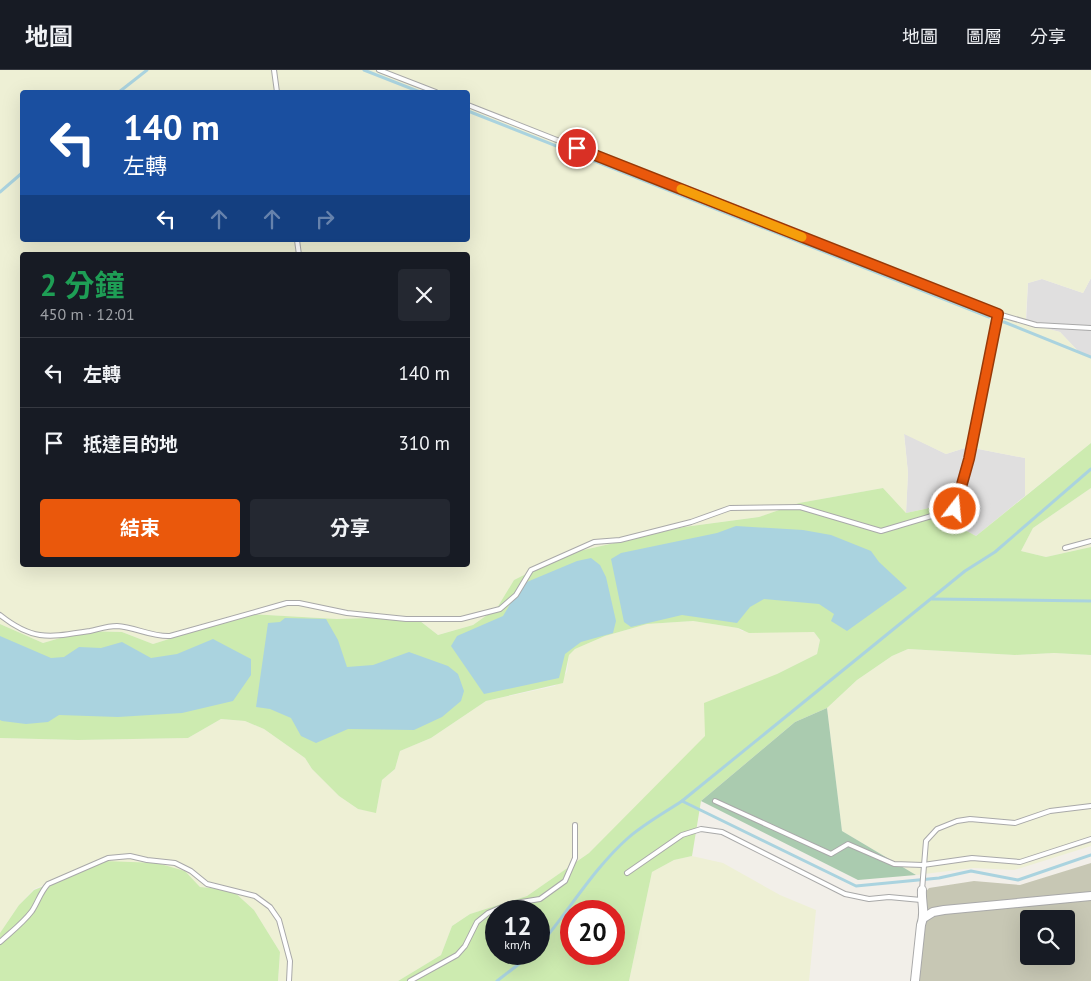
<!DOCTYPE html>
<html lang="zh-TW">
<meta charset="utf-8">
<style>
body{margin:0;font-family:"PT Sans","Noto Sans TC",sans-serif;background:#242831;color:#f1f3f6;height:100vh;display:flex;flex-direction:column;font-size:19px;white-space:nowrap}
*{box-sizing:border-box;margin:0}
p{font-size:16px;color:#9ea1a6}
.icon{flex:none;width:28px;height:28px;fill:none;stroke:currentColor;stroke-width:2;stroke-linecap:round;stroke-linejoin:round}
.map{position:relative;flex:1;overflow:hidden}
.details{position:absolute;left:20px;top:182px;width:450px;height:315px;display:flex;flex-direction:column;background:#171b24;border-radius:5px;box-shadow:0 5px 20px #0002}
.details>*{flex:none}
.guide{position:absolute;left:20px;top:20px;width:450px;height:152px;border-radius:5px;box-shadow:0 5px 20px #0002;background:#1a4fa0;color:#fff;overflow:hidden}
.fabs{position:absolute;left:1020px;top:840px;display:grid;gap:10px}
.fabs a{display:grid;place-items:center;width:55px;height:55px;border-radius:5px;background:#171b24;box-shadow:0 5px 20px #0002;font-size:25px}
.speed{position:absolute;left:485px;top:830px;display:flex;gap:10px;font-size:25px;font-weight:700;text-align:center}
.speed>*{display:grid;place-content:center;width:65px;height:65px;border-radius:50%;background:#171b24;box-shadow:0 5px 20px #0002;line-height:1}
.speed small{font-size:12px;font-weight:400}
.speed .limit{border:8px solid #d22;background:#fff;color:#111}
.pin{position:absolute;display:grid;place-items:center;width:42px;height:42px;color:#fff;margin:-21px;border:2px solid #fff;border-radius:50%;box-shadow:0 1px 5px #0007}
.me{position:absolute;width:55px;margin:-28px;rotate:16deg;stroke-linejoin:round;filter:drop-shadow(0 0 4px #0008)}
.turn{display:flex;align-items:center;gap:18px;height:105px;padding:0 20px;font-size:22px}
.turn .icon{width:65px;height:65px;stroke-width:2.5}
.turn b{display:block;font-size:35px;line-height:42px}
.lanes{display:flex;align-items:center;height:48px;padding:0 20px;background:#0003;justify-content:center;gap:25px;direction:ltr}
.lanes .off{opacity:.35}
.round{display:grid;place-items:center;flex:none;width:52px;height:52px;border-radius:5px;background:#242831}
.overview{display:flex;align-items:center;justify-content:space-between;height:85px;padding:0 20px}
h1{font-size:30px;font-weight:700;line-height:38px;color:#1e9e55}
.action{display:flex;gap:10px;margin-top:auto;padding:10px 20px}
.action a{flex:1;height:58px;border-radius:5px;background:#ea580c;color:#fff;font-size:20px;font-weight:700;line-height:58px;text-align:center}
.action a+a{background:#242831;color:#f1f3f6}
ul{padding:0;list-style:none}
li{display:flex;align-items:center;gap:15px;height:70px;padding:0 20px;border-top:1px solid #363941}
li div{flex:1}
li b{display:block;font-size:19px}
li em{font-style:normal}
header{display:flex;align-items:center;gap:30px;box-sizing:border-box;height:70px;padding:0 25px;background:#171b24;border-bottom:1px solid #363941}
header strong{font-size:24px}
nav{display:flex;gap:28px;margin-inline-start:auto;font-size:18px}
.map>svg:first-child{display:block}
.residential{fill:#e0dfdf}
.construction{fill:#c7c7b4;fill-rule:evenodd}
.farmland{fill:#eef0d5;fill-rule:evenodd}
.grass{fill:#cdebb0;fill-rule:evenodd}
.cemetery{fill:#aacbaf}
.water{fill:#aad3df}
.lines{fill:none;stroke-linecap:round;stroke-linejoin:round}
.stream{stroke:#aad3df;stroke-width:3}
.lane-casing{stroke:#a9a9a9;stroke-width:6}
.street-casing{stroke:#a9a9a9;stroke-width:10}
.lane{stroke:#fff;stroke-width:4}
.street{stroke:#fff;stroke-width:8}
.route-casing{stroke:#983908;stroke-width:12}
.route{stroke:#ea580c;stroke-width:9}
.slow{stroke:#f59e0b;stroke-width:9}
</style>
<header>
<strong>地圖</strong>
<nav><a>地圖</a><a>圖層</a><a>分享</a></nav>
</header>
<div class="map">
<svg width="1091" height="911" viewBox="0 0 1091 911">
<rect width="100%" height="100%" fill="#f2efe9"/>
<g class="residential">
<polygon points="1091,208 1091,287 1079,282 1060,262 1026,253 1028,213 1042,209 1083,223"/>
<polygon points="904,363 946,384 968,377 1025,388 1025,426 976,466 954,454 934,437 906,443 908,403"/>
</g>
<path class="construction" d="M1091,793V911H915L924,824L929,818L974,811L1020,815ZM1029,849H1066V886H1029Z"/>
<g class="farmland">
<path d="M0,0H1091V208L1083,223L1042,209L1028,213L1026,243V253L1060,262L1079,282L1091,287V373L1025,426V388L968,377L946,384L904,364L908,403L906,443L883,418L799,433L759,447L684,457L566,484L514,510L497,538L473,555L438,565L420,551L400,547L337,549L249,544L153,574L122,562L84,561L43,573L0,554ZM22,22H468V170H22ZM22,185H468V495H22Z"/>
<polygon points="1091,418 1091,477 1046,487 1021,481 1033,458"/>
<polygon points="693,551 738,558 742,561 814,562 820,570 817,584 777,604 706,666 589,783 527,826 470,844 452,856 441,885 398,911 278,911 280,882 254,840 232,820 200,817 185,801 105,791 34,819 19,835 0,863 0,668 78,670 188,668 221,649 245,651 264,659 305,688 312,699 339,726 358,739 376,742 382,710 395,699 400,681 431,668 486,631 555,616 567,602 569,585 575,579 605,566 647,554"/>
<polygon points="908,579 1015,585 1054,583 1091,585 1091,776 1014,800 973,798 916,805 842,761 827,638 857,610 892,586"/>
<polygon points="692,786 723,793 780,825 816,840 809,911 629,911 652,802 674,790"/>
</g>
<g class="grass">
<path d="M1091,373V418L1033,458L1021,481L1046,487L1091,477V585L1054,583L1015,585L908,579L892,586L857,610L827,638L795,652L701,731L692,786L674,790L652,802L629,911H398L441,885L452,856L470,844L527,826L589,783L705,666L704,633L777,604L817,584L820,570L814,562L749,563L738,558L693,551L647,554L605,566L575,579L569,585L563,613L486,631L431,668L400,681L395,699L382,710L376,743L358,739L339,726L312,699L305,688L264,659L245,651L221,649L188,668L78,670L0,668V554L43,573L84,561L122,562L153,574L249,544L337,549L400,547L420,551L438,565L473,555L497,538L514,510L566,484L684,457L759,447L799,433L883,418L906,443L934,437L954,454L976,466ZM496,841H539V884H496ZM571,841H614V884H571Z"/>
<polygon points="105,791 157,793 185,801 200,817 232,820 254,840 280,882 278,911 0,911 0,863 19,835 34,820"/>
</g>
<polygon class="cemetery" points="827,638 842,761 916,805 858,810 701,731 795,652"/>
<g class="water">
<polygon points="736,456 803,460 831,465 871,481 879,492 907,518 847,561 831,551 834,544 819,534 764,529 750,537 737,553 682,545 631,557 624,552 611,489 621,483 717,463"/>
<polygon points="591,488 600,495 606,507 616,551 613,563 581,572 565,584 559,608 484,624 451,576 457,566 503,546 522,514 577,491"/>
<polygon points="285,548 326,549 338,570 347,597 373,595 409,582 448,596 458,604 464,621 461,631 442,647 414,660 348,659 316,673 301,666 291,648 270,639 256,637 268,553 280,552"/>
<polygon points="0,566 51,588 64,587 79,577 101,578 122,572 151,588 177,584 213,569 251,589 251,605 233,631 182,643 118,647 59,645 48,652 26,654 2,651 0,650"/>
</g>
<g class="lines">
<g class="stream">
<polyline points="364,0 420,22"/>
<polyline points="119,22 147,0"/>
<polyline points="468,41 989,247"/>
<polyline points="0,122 22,103"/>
<polyline points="1004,252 1091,287"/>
<polyline points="932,529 1091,531"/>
<polyline points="682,731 965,501 995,482 1091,399"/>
<path d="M539,876C569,841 593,799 628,768C644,754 664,743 682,731L856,816L939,808L971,801L1018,810L1091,785"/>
<polyline points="497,911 532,884"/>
</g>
<g class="lane-casing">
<g id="lane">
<polyline points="274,0 277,22"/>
<polyline points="379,0 436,22"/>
<polyline points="468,35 998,244 1036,255 1091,258"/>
<polyline points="297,170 299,185"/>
<polyline points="1065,478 1091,471"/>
<path d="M0,545C34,572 50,567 90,561C99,559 108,556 117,556C135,557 152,567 170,566L287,533H299L347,543L406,549H461L500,539L516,525L531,500L594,472L620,470L691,452L730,438L800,437L881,461L955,439L969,389L998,244"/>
<polyline points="715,731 831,784 848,774 894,794 923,795 972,788 1020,792 1091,769"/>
<polyline points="627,803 682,765 701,759 722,762 845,824 869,829 889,827 921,830"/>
<polyline points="922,820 926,771 937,759 957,751 970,749 1015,753 1050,741 1091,736"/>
<path d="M0,872C11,862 23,853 32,841C38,832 40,823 48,814L108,788L130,786L147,790L175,793L191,801L207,814L255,826L270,837L279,850L286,876L290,891L289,911"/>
<polyline points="410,911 457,885 465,876 477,852 488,843 509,834 540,829 565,811 575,788 575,755"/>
</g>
</g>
<g class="street-casing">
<g id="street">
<polyline points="925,847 933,842 944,840 1091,826"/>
<path d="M915,911L921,855C926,843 921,832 922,820"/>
</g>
</g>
<use href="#lane" class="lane"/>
<use href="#street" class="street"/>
</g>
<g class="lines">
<g class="route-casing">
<polyline id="route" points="577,78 998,244 969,389 955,439"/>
</g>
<use href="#route" class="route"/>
<polyline class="slow" points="681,119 802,167"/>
</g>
</svg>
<div class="fabs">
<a><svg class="icon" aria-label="search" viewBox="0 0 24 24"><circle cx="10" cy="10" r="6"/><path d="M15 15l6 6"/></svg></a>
</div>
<div class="speed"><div>12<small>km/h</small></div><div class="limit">20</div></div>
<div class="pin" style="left:577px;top:78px;background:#d93025"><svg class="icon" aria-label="arrive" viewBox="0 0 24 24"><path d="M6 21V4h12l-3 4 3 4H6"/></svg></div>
<svg class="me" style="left:955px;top:439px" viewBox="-20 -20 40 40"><circle r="17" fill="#ea580c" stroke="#fff" stroke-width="3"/><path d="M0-11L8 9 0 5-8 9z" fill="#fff"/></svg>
<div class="guide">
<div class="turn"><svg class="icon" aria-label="left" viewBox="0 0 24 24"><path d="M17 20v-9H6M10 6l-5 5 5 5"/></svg><div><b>140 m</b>左轉</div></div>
<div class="lanes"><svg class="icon" aria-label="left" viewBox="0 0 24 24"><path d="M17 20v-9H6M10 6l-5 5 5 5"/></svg><svg class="icon off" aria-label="ahead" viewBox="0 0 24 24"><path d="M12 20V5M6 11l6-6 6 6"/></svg><svg class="icon off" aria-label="ahead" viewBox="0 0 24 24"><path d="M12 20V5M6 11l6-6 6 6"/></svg><svg class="icon off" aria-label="right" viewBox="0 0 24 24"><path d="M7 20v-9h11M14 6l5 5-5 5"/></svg></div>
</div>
<section class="details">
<div class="overview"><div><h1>2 分鐘</h1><p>450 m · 12:01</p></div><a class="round"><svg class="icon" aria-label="close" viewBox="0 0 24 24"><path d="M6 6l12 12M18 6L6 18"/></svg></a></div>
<ul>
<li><svg class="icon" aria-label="left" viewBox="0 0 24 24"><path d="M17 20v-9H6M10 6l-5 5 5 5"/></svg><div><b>左轉</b></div><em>140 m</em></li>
<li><svg class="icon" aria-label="arrive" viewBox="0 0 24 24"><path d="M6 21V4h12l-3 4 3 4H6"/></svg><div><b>抵達目的地</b></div><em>310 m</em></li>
</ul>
<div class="action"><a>結束</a><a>分享</a></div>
</section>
</div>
